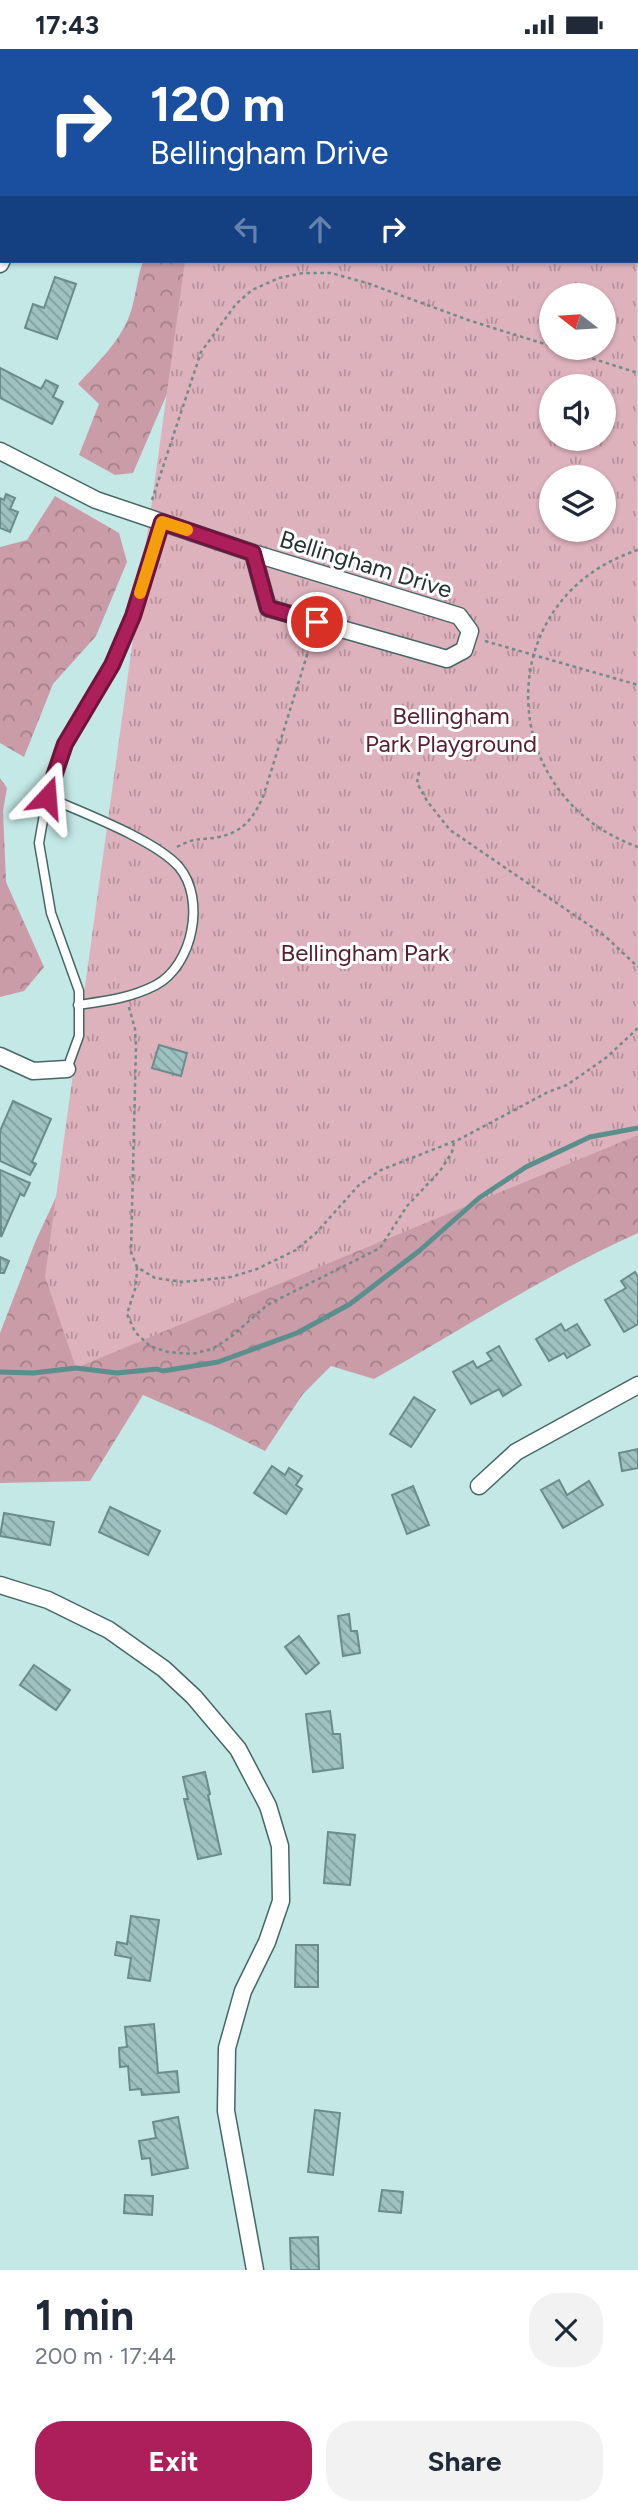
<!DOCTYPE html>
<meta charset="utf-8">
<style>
body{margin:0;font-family:Figtree,sans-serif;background:#f2f2f3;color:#1f2937;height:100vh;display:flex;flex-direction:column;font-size:26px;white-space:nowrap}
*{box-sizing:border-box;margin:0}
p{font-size:23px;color:#747a83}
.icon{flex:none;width:38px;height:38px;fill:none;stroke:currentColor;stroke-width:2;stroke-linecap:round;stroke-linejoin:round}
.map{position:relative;height:2221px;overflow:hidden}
.drawer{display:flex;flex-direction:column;background:#fff;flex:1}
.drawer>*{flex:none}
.banner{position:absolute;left:0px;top:0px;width:639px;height:214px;box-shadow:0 2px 5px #0004;background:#1a4fa0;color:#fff;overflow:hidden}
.needle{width:46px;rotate:287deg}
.fabs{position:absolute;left:539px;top:234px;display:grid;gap:14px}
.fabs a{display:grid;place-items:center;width:77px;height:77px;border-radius:50%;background:#fff;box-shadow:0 2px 5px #0004;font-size:35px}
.pin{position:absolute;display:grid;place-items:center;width:60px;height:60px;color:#fff;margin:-30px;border:4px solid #fff;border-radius:50%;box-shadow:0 2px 7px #0007}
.me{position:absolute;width:77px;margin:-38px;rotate:19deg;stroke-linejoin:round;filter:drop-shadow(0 0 5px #0008)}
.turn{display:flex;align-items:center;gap:24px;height:147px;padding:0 35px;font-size:32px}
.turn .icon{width:91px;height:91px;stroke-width:2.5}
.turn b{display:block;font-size:49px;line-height:60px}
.lanes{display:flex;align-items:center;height:66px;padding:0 35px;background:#0003;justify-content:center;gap:35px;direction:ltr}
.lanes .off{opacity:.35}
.round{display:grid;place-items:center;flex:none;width:74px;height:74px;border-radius:28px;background:#f2f2f3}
.overview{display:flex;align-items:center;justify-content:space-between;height:119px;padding:0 35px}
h1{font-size:42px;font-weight:700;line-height:52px}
.cta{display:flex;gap:14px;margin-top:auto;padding:14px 35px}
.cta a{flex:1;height:80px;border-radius:28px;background:#ad1f5b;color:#fff;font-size:28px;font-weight:700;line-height:80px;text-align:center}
.cta a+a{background:#f2f2f3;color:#1f2937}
.status{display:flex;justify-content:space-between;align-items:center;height:49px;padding:0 35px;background:#fff;direction:ltr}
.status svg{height:19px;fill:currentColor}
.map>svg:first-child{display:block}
.forest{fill:url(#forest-crowns)}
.park{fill:url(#park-tufts);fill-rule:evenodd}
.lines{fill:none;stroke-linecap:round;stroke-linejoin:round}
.stream{stroke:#5a8f8d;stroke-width:5}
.building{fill:url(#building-back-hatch);stroke:#6a8c8b;stroke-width:2}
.service-casing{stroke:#466766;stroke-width:11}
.minor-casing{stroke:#466766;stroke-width:19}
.path{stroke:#728b8a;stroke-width:2.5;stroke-dasharray:3.5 3.5;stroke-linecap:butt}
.service{stroke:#fff;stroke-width:8}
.minor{stroke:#fff;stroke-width:16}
.route-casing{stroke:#70143b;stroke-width:18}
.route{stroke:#ad1f5b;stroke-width:12}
.slow{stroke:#f59e0b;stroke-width:12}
.labels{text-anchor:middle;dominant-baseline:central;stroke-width:6;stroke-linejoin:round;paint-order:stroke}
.street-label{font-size:24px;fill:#243231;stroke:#fff}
.park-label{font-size:24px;fill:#561e31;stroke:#fff}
</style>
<div class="status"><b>17:43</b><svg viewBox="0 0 49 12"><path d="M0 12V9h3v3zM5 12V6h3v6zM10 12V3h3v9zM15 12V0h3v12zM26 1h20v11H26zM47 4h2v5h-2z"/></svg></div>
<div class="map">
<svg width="638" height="2221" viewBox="0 0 638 2221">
<defs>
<pattern id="forest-crowns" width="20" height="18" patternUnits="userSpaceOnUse" patternTransform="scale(1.75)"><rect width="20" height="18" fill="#ca9ca8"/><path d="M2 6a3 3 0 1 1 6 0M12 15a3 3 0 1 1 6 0" fill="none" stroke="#a48089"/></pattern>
<pattern id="park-tufts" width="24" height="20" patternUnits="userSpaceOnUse" patternTransform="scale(1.75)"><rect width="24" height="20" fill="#deb2bd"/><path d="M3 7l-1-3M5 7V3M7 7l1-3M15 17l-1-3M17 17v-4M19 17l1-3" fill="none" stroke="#b4919a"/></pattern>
<pattern id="building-back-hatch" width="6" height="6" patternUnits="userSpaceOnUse" patternTransform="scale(1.75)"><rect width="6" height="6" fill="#9ec2c1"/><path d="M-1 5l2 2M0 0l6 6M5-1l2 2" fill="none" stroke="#819e9d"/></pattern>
</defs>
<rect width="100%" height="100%" fill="#c3e8e6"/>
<g class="forest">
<path d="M143,212H258L191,289L133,424L115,426L79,406L99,355L78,335C97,314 120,293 130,265C136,248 137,229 143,212Z"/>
<polygon points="55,447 119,484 127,513 96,587 53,635 24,708 0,694 0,498 27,491"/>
<polygon points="0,729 7,739 3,762 6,833 44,918 24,942 0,948"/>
<path d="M638,996V1184C546,1225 462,1281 374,1330L331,1317L303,1345L265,1402L210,1375L143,1346L90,1432L0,1434V1284L36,1191L91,1073Z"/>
</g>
<path class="park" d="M637,177L638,1086L76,1319L45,1228L185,212H637ZM551,247H604V299H551ZM551,338H604V390H551ZM551,429H604V481H551Z"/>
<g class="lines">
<g class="stream">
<polyline points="424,0 430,2"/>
<polyline points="637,133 638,133"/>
<polyline points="0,1323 33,1324 76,1319 117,1324 157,1320 163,1322 218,1313 297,1284 350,1255 419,1202 479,1149 526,1118 590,1088 638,1079"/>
</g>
</g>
<g class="building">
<polygon points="55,228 76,235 57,290 25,279 33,255 44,259"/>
<polygon points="0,319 41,340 46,331 58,337 53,348 63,353 52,375 0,349"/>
<polygon points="6,445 15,449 10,460 18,463 10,483 0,479 0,449 4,451"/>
<polygon points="159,996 187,1004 181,1027 152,1019"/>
<polygon points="13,1052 51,1070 32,1113 36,1115 30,1126 0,1112 0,1082"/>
<polygon points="0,1121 30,1134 24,1147 20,1145 1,1188"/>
<polygon points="0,1208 9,1212 4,1224 0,1224"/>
<polygon points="635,1223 638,1228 638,1275 624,1283 605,1251 626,1239 621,1232"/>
<polygon points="561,1275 565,1282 577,1275 590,1296 567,1309 564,1304 549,1312 536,1290"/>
<polygon points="499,1297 521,1336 503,1347 499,1340 471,1355 453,1323 473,1312 477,1319 492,1311 487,1304"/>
<polygon points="414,1348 435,1361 411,1398 390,1385"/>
<polygon points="638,1400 638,1419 622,1422 619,1404"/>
<polygon points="272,1417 285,1426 289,1419 302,1427 296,1436 302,1440 286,1465 254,1444"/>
<polygon points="559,1431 567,1446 589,1432 603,1456 563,1479 541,1441"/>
<polygon points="413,1437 429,1476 407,1485 392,1446"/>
<polygon points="110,1458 160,1482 148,1506 99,1483"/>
<polygon points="4,1464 54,1473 50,1496 0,1487"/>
<polygon points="349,1565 351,1582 357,1582 360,1604 343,1607 338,1567"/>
<polygon points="299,1587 319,1614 306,1625 285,1598"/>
<polygon points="34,1616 70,1641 56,1661 20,1636"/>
<polygon points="330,1662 333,1685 340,1685 343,1719 313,1723 306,1665"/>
<polygon points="205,1723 210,1745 208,1746 221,1805 198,1810 184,1750 188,1750 183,1728"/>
<polygon points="328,1783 355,1786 350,1836 324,1834"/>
<polygon points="131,1867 159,1871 150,1932 128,1929 131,1909 115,1906 117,1893 127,1895"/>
<polygon points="296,1896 318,1896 318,1938 295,1938"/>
<polygon points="154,1975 158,2024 177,2022 179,2043 142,2046 141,2040 130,2041 128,2017 120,2018 119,1999 127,1998 125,1978"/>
<polygon points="315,2061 340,2064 333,2126 308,2123"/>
<polygon points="178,2068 188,2119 152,2126 150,2109 142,2110 139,2092 156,2089 153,2073"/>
<polygon points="382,2141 403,2143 401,2164 379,2162"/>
<polygon points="125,2146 153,2147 152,2166 124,2164"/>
<polygon points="318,2188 319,2221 291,2221 290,2189"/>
</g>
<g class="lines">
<g class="service-casing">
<g id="service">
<path d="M47,748C81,763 156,791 179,818C206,850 193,916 156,936C131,949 106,952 78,956"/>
<polyline points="67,1020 79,987 79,942 51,864 39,794 47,748 65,695 112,616 133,567 161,473"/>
</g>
</g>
<g class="minor-casing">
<g id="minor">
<polyline points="88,2 89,0"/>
<polyline points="0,215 2,211"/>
<polyline points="0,402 96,451 253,504 459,567 470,582 464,601 447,610 268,559 253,504"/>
<polyline points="0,1007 33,1022 67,1020"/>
<polyline points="479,1437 516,1403 638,1336"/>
<polyline points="0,1536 48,1551 109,1581 164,1620 194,1648 238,1700 268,1757 280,1797 281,1852 267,1893 243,1942 227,1999 226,2062 255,2221"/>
</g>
</g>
<g class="path">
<polyline points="559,299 638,324"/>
<polyline points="152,451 201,303 236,255 252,241 279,229 303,224 331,224 367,234 471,272 551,297"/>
<path d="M638,501C491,548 492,746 638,798"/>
<polyline points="485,592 638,636"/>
<polyline points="419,723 417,734 427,752 450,781 605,887 638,918"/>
<path d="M177,798C197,787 199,792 219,788C244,783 255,767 264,745L312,590"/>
<polyline points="129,958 135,980 136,997 131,1203 137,1218 155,1229 183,1233 231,1228 257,1220 296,1201 316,1184 359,1136 381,1121 460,1090 548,1043 567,1036 607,1008 638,979"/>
<polyline points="137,1218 136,1237 127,1265 135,1283 150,1297 168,1303 192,1305 212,1300 231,1288 267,1256 380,1199 407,1157 440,1122 452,1103 454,1094"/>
</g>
<use href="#service" class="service"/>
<use href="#minor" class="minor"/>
</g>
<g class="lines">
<g class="route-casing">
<polyline id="route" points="47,748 65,695 112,616 133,567 162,473 253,504 268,559 317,573"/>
</g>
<use href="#route" class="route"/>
<polyline class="slow" points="140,544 162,473 187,481"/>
</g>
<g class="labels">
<g class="street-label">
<text transform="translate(366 515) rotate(17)">Bellingham Drive</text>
</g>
<g class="park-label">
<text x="451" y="666">Bellingham<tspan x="451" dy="28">Park Playground</tspan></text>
<text x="365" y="903">Bellingham Park</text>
</g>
</g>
</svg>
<div class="fabs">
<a><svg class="needle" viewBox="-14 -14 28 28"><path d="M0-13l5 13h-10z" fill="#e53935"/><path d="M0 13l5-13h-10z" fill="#747a83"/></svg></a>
<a><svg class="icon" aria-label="sound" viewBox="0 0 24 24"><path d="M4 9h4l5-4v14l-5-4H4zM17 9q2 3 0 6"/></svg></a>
<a><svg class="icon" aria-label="layers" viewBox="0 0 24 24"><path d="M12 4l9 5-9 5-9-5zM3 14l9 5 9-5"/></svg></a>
</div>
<div class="pin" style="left:317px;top:573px;background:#d93025"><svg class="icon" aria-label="arrive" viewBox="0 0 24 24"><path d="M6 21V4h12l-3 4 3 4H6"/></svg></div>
<svg class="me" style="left:47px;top:748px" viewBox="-20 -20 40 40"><path d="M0-17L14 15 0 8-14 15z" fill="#ad1f5b" stroke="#fff" stroke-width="4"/></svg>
<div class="banner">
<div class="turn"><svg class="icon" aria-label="right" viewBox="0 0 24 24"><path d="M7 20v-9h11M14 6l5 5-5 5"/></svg><div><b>120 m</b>Bellingham Drive</div></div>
<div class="lanes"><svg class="icon off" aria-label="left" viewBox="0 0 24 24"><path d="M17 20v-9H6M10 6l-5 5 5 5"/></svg><svg class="icon off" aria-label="ahead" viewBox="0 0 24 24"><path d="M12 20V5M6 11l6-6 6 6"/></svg><svg class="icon" aria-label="right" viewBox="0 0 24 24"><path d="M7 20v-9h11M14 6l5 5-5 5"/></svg></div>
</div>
</div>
<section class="drawer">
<div class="overview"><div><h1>1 min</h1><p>200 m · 17:44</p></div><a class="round"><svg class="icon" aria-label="close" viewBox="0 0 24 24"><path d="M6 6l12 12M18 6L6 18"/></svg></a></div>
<div class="cta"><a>Exit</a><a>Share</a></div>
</section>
